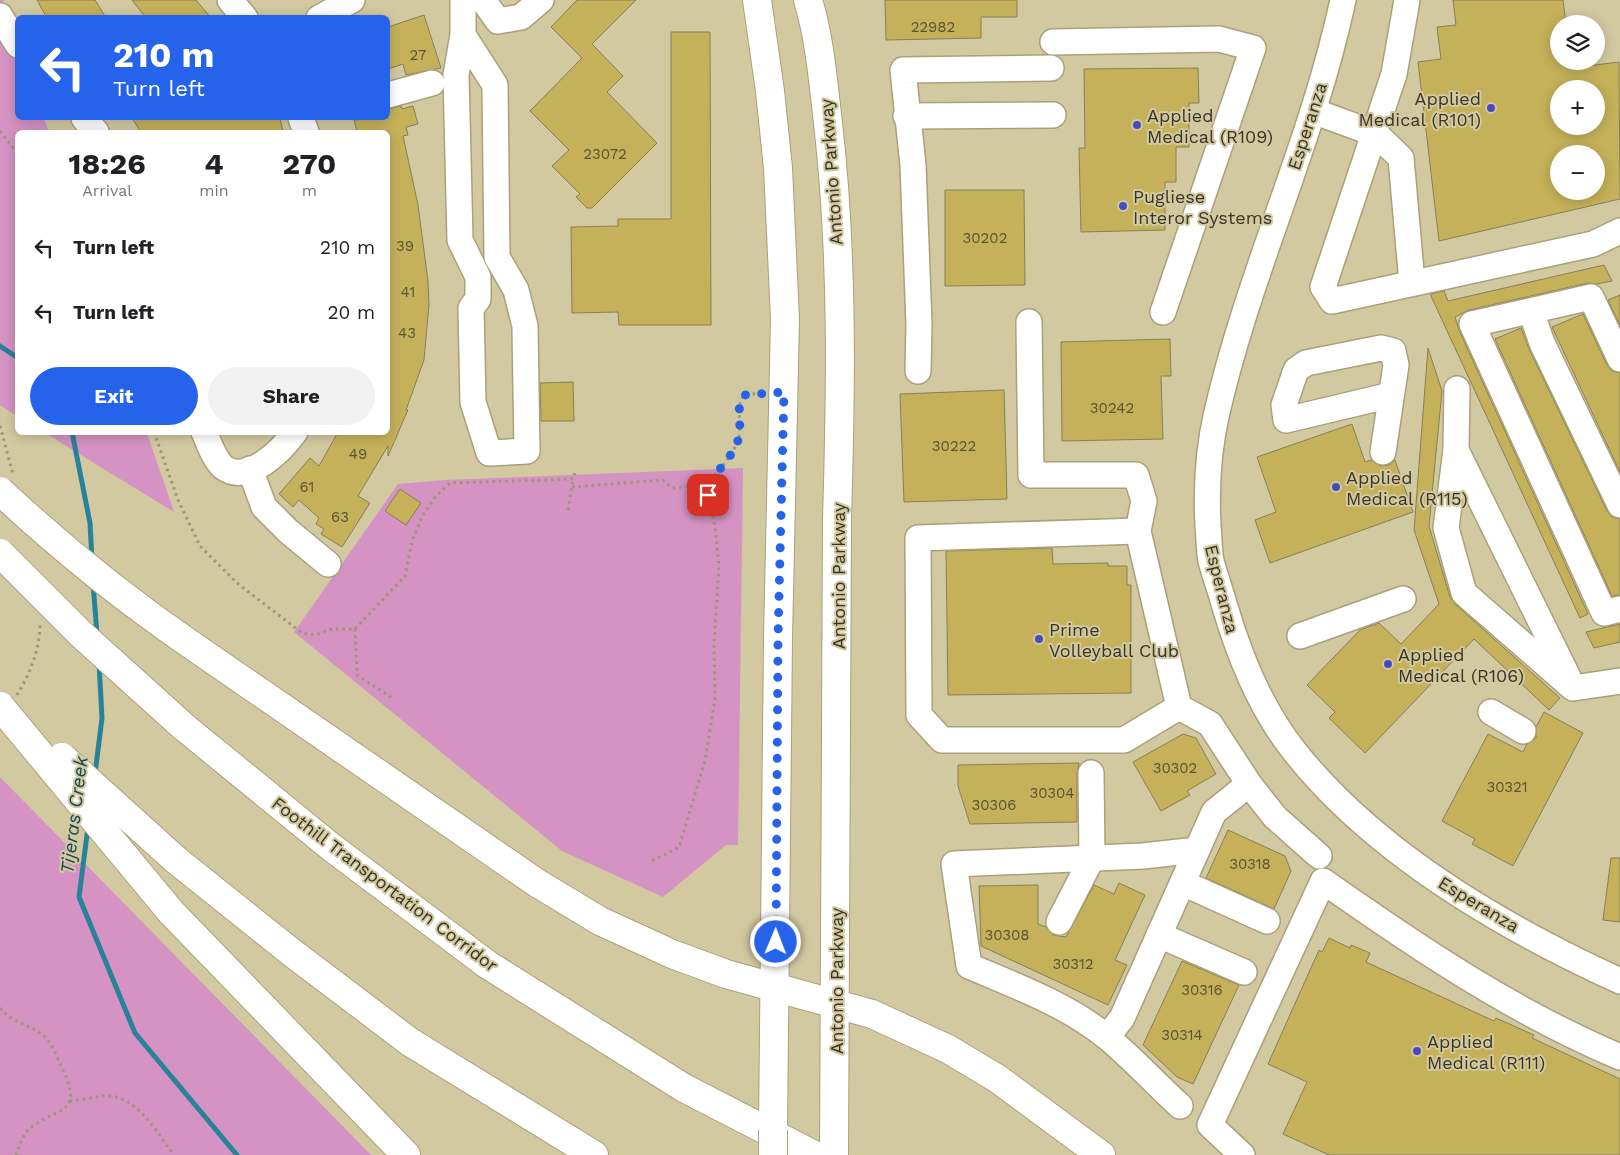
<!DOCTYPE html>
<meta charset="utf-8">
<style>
body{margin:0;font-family:"Work Sans",sans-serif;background:#f2f2f2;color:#202124;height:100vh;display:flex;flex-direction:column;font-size:19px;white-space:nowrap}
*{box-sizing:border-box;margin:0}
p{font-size:16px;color:#757577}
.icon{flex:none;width:28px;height:28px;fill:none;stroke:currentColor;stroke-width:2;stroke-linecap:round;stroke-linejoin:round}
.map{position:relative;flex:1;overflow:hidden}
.sheet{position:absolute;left:15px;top:130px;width:375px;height:305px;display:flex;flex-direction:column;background:#fff;border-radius:8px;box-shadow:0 2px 12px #0003}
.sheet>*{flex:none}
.hud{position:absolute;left:15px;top:15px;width:375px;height:105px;border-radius:8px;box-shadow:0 2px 12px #0003;background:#2563eb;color:#fff;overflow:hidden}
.fabs{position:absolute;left:1550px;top:15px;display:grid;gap:10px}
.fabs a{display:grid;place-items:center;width:55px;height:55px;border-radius:50%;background:#fff;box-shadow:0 2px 12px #0003;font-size:25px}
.pin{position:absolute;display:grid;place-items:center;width:42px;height:42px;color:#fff;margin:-21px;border-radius:10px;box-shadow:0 2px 8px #0006}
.me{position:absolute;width:55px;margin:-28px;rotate:1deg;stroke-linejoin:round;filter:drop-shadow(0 0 4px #0008)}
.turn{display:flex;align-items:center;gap:18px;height:105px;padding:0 15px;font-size:22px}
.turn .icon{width:65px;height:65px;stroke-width:2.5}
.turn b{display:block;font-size:35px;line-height:42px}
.eta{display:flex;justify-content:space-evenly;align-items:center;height:85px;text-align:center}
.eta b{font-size:30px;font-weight:700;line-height:35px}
.cta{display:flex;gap:10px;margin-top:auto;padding:10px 15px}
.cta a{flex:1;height:58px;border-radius:30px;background:#2563eb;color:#fff;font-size:20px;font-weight:700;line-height:58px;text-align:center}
.cta a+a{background:#f2f2f2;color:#202124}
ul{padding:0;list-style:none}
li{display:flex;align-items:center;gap:15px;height:65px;padding:0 15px}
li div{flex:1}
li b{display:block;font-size:19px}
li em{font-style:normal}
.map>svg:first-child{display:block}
.green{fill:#d593c4}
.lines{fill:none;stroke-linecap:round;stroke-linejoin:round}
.stream{stroke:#288398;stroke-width:5}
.building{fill:#c5b15a;stroke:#887f5a;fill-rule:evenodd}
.minor-casing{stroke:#aaa17a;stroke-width:28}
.major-casing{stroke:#aaa17a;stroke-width:30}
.highway-casing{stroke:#aaa17a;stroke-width:30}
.path{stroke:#9e9677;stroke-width:3;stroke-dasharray:2.5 4;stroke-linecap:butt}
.minor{stroke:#fff;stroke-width:25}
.major{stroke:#fff;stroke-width:28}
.highway{stroke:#fff;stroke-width:28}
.major-bridge-casing{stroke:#aaa17a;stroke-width:30;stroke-linecap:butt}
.highway-bridge-casing{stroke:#aaa17a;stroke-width:30;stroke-linecap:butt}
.major-bridge{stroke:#fff;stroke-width:28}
.highway-bridge{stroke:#fff;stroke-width:28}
.route{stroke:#2563eb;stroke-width:9;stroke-dasharray:0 16.2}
.poi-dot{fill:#484abf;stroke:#d2c9a1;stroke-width:2}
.labels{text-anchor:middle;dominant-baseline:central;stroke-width:4;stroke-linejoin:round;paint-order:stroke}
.number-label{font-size:15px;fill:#5c5432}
.poi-label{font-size:18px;fill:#393525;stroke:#d2c9a1;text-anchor:start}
.street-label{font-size:18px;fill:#393525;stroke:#d2c9a1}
.water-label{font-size:19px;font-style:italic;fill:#154753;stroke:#d2c9a1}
</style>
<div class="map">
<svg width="1620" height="1155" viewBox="0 0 1620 1155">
<rect width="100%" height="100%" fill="#d2c9a1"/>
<g class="green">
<polygon points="0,0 3,0 17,37 18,118 44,118 49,132 18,132 17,416 0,405"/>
<polygon points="45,433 147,433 174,512"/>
<polygon points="743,468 738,845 726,845 663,897 562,851 294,632 398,484 445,480"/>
<polygon points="0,777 371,1155 0,1155"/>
</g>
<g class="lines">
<g class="stream">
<polyline points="0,346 18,358"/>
<polyline points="72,432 90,523 92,560"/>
<polyline points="93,583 97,634"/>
<polyline points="95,774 102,718 99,663"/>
<polyline points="88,827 79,897 135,1033 237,1155"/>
</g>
</g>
<g class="building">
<polygon points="37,0 95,0 106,18 47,18"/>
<polygon points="132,0 196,0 211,18 146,18"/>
<polygon points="577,0 636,0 592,44 623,76 607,92 657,143 592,208 587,208 576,197 580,194 552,166 569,150 530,111 582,58 551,27"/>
<polygon points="885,0 1017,0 1017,17 981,17 981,38 886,40"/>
<path d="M1453,0H1563L1566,24H1559V61H1570L1571,68L1619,62L1620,199L1439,241L1418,62L1441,59L1437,27L1456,25ZM1559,89H1596V126H1559ZM1559,154H1596V191H1559Z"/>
<polygon points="424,15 441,68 406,75 403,64 388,69 388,27"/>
<polygon points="671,32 710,32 711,325 619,325 618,312 572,313 571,227 618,226 618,219 671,219"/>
<polygon points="1198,68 1199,103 1189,103 1189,147 1176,147 1176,182 1165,182 1165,230 1081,232 1079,148 1085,148 1084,69"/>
<polygon points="401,106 402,109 413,106 418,124 406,127 408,135 403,136 418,205 428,281 429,305 424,360 406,410 408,410 388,456 388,446 358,496 370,503 342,547 321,534 324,529 316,524 319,518 299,500 293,507 279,494 310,458 319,466 338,432 388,432 388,132 357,132 354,120 388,118 388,109"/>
<polygon points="132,118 280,118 283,132 141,132"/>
<polygon points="945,190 1024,190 1025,285 945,286"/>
<polygon points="1604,265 1612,281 1597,284 1588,283 1469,310 1455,317 1459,330 1588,614 1580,618 1430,294 1444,291 1448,301"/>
<polygon points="1620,295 1620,325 1608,300"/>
<polygon points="1583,314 1607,365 1612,371 1620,373 1620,472 1552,327"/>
<polygon points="1521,328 1529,349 1607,511 1612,517 1620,519 1620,595 1612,596 1495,339"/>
<polygon points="1170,339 1171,376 1161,376 1163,439 1062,441 1061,342"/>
<polygon points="1428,348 1442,391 1429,526 1450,597 1455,604 1560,698 1549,710 1474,639 1365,753 1329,718 1335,712 1307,685 1360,630 1379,623 1401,644 1439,604 1414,530"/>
<polygon points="573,382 574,421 541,421 540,383"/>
<polygon points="1004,390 1007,499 904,502 900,394"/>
<polygon points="1352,424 1365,462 1371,460 1381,466 1389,465 1395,460 1413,512 1270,563 1255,520 1276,512 1257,457"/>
<polygon points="400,489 421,503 406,525 385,511"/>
<polygon points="1052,548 1053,564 1108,563 1108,566 1127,566 1127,585 1131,585 1131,693 948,695 946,551"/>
<polygon points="1620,624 1620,642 1594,648 1586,632"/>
<polygon points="1544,712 1583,733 1513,866 1472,844 1475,839 1442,821 1488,734 1523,752 1527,744 1536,738 1536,727"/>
<polygon points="1183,734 1196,738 1216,774 1187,791 1190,795 1161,811 1133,762"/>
<polygon points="1079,763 1077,773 1077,822 970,824 958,786 958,765"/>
<polygon points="1228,830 1285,856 1291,871 1274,909 1206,878"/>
<polygon points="1611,858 1620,858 1620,922 1603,920"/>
<polygon points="1119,883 1145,895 1115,960 1127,965 1108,1005 981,946 979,886 1038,885 1038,924 1046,927 1053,935 1066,937 1094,885 1114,894"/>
<polygon points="1329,938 1350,948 1351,945 1370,953 1366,962 1494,1021 1496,1018 1534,1035 1532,1038 1620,1079 1620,1155 1329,1155 1283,1134 1307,1082 1268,1064 1319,950 1322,952"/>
<polygon points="1182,961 1239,985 1193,1084 1177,1077 1143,1045"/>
</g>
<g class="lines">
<g class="minor-casing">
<g id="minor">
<polyline points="230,0 245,18"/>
<polyline points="483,0 498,21 521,17 541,0"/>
<path d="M1343,0C1313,141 1249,272 1217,412C1208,450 1206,487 1208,525C1209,537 1209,550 1211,561C1215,576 1221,592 1225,607C1240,658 1261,710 1295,752C1375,853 1504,928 1620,981"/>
<polyline points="1407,0 1394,74 1323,287 1332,301 1593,244 1620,231"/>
<polyline points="0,16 18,45"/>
<polyline points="319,18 352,0"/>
<polyline points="463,35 495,85 497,257 516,290 525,326 527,451 489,453 473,402 471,308 478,299 478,277 460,240 456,75 463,35 463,0"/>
<polyline points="1053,42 1219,39 1253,48 1163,312"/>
<polyline points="388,95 432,83"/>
<polyline points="1313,111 1376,134 1401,158 1412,283"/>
<polyline points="906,116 1053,115"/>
<polyline points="84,118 96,132"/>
<polyline points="301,118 306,132"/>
<polyline points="1531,311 1542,343 1620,505"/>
<polyline points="1029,322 1031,475 1136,475 1144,501 1138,531 1179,707 1210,724 1249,784 1275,817 1319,856"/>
<polyline points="1620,359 1591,297 1472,324 1604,613 1620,609"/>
<polyline points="918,371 919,324 913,165 903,70 1051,68"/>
<polyline points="1457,389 1456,450 1446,528 1464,593 1573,688 1620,681"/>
<path d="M204,432C209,443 214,459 223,467C247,486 282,450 295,432"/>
<polyline points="1456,450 1568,677"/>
<polyline points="1383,452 1396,365 1393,351 1381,348 1306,363 1296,370 1284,405 1286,420 1391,395"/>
<polyline points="250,469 264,507 288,531 328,564"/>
<polyline points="1138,531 918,538 919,715 942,740 1124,740 1179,707"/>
<polyline points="1300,636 1403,599"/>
<polyline points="1491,712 1523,731"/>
<polyline points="1183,883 1267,921"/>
<polyline points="1059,922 1092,858 1091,773"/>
<polyline points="1159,935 1244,972"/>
<polyline points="1107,1037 1122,1018 1214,812 1249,784"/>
<path d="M1180,1106C1156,1084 1133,1059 1108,1038C1068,1005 1016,986 969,966L954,864L1143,856L1197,850"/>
<path d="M1242,1155L1210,1125L1323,881C1417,947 1513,1012 1620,1057"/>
</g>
</g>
<g class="major-casing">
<g id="major">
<polyline points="757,0 770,91 778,168 785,319 778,638 773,1130"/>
<path d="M808,0C820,40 823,81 828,123C843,254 841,387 837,519L834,1155"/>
</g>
</g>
<g class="highway-casing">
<g id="highway">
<polyline points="190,644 537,883 600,921 672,954 726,974 872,1014 948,1049 998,1079 1101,1155"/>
<polyline points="184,727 331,847 488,965 684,1088 814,1155"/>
<polyline points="176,860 291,952 410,1042 594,1155"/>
<polyline points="171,912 406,1155"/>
</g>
</g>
<g class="path">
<polyline points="0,131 18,154"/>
<polyline points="0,426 13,474"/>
<polyline points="154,432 178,500 200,546 237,583 302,633 315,635 332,629 355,629 405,576 412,541 423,515 436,496 450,483 573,479 575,472"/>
<path d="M706,485C717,472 735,454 739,437C742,422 735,409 744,395L761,393"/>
<polyline points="572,487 663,480 672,488 706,485 715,527 719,567 714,644 715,699 705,761 679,847 652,861"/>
<polyline points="568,510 573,479"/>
<polyline points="355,629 357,675 394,699"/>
<path d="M17,695C30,674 40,649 40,623"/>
<path d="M0,1008C15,1026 34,1024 47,1039C54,1047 58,1060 63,1070C83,1113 60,1107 33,1126C23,1133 20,1144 16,1155"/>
<path d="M70,1101C81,1100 93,1097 105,1096C136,1094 158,1134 174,1155"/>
</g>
<use href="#minor" class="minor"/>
<use href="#major" class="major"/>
<use href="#highway" class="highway"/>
<g class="major-bridge-casing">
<polyline id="major-bridge" points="773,1130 773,1155"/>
</g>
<g class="highway-bridge-casing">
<g id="highway-bridge">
<path d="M0,491C60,547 123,598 190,644"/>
<polyline points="0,553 82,635 184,727"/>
<polyline points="0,706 171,912"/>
<polyline points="62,757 176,860"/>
</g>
</g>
<use href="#major-bridge" class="major-bridge"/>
<use href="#highway-bridge" class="highway-bridge"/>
</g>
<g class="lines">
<path class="route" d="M708,495L706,485C717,472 735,454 739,437C742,422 735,409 744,395L784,392L778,638L776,942"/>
</g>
<g class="poi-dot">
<circle cx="1491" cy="108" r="5"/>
<circle cx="1137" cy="125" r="5"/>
<circle cx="1123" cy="206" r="5"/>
<circle cx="1336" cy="487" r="5"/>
<circle cx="1039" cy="639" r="5"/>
<circle cx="1388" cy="664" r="5"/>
<circle cx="1417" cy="1051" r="5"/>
</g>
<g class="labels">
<g class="number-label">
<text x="933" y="27">22982</text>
<text x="418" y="55">27</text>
<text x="605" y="154">23072</text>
<text x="985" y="238">30202</text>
<text x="405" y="246">39</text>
<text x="408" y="292">41</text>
<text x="407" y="333">43</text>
<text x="1112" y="408">30242</text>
<text x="954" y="446">30222</text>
<text x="358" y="454">49</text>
<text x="307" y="487">61</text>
<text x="340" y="517">63</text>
<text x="1175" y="768">30302</text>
<text x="1507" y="787">30321</text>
<text x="1052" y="793">30304</text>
<text x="994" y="805">30306</text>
<text x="1250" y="864">30318</text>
<text x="1007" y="935">30308</text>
<text x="1073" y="964">30312</text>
<text x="1202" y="990">30316</text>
<text x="1182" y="1035">30314</text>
</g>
<g class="poi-label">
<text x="1481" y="98" text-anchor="end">Applied<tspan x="1481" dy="21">Medical (R101)</tspan></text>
<text x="1147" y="115">Applied<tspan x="1147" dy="21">Medical (R109)</tspan></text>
<text x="1133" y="196">Pugliese<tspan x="1133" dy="21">Interor Systems</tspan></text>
<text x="1346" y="477">Applied<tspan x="1346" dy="21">Medical (R115)</tspan></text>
<text x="1049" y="629">Prime<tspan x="1049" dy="21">Volleyball Club</tspan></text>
<text x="1398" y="654">Applied<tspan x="1398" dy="21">Medical (R106)</tspan></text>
<text x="1427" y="1041">Applied<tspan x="1427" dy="21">Medical (R111)</tspan></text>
</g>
<g class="street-label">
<text transform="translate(1307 126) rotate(-72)">Esperanza</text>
<text transform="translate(831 172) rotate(-94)">Antonio Parkway</text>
<text transform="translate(838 576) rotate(-90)">Antonio Parkway</text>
<text transform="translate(1222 589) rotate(76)">Esperanza</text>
<text transform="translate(385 884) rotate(37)">Foothill Transportation Corridor</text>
<text transform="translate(1479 904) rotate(31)">Esperanza</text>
<text transform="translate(836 981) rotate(-90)">Antonio Parkway</text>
</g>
<g class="water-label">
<text transform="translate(74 815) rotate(-83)">Tijeras Creek</text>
</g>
</g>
</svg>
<div class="fabs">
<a><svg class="icon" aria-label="layers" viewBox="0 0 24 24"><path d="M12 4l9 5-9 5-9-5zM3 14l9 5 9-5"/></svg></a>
<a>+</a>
<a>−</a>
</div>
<div class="pin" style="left:708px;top:495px;background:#d93025"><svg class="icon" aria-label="arrive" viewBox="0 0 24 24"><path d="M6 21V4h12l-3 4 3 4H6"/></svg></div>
<svg class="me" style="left:776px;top:942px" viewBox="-20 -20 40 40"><circle r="17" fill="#2563eb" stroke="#fff" stroke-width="3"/><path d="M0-11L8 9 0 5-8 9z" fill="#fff"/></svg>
<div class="hud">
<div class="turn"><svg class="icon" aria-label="left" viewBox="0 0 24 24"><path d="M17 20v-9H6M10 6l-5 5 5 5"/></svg><div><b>210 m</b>Turn left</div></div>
</div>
<section class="sheet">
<div class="eta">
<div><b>18:26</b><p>Arrival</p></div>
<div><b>4</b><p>min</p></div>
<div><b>270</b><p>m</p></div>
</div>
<ul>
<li><svg class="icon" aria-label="left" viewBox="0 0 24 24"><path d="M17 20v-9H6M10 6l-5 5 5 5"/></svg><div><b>Turn left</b></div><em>210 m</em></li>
<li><svg class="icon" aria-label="left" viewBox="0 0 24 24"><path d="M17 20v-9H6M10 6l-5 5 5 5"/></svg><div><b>Turn left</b></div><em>20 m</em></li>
</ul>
<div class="cta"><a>Exit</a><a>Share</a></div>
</section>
</div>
